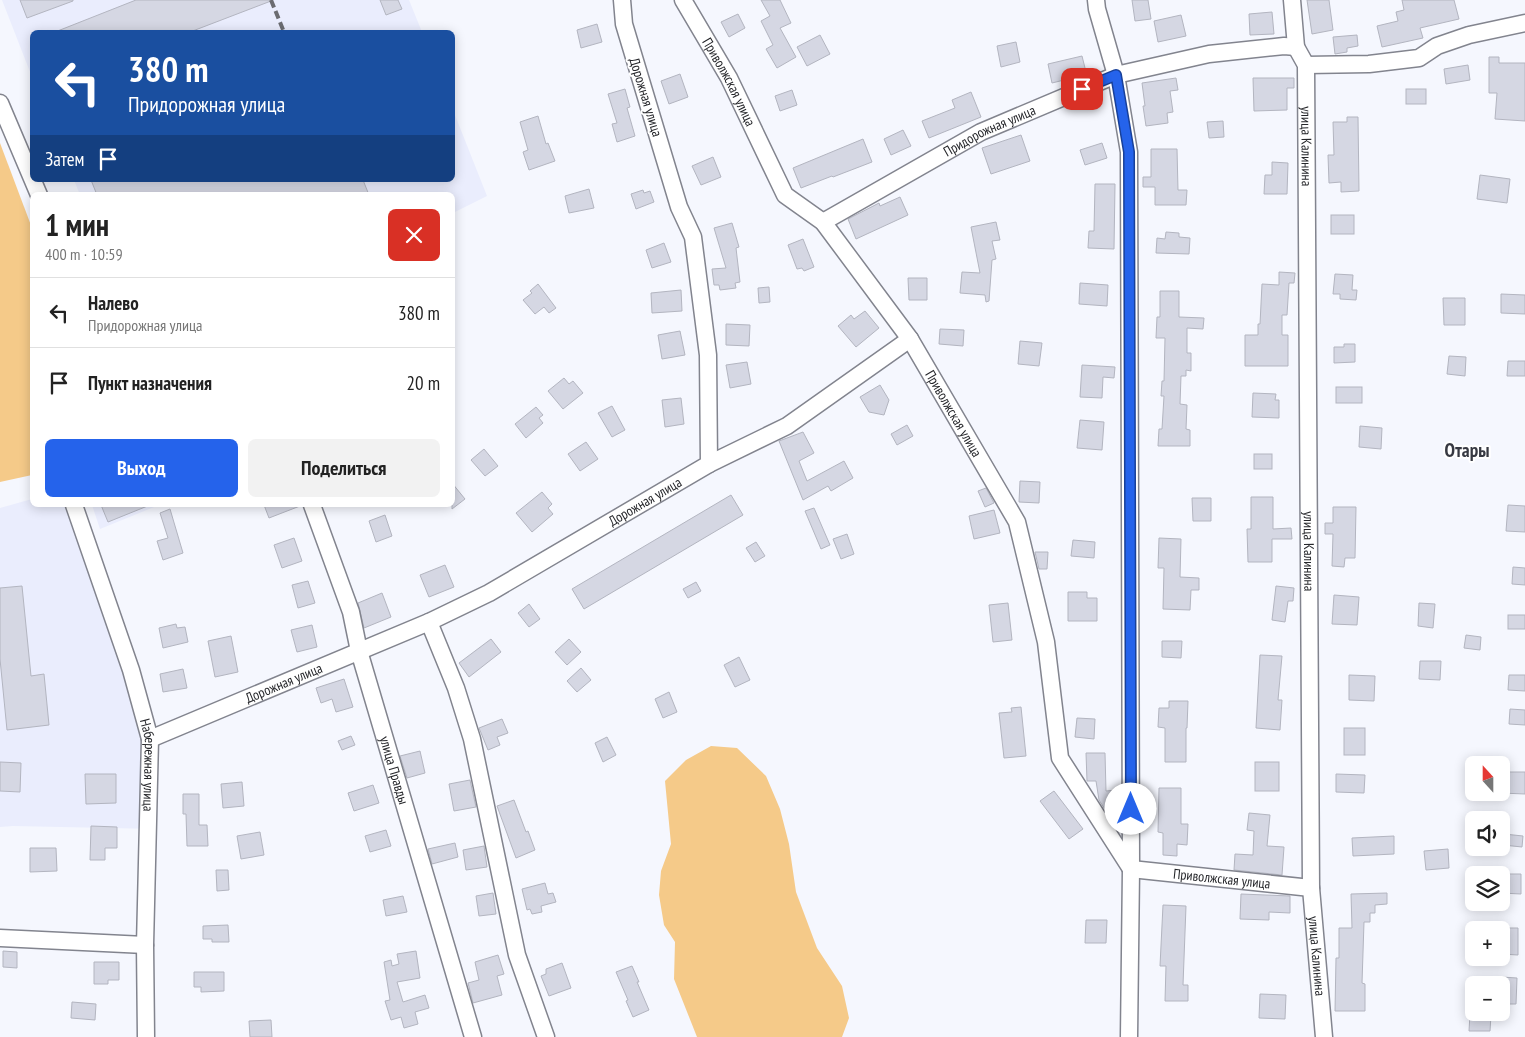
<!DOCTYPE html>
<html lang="ru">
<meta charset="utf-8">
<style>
body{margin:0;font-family:"PT Sans Narrow",sans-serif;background:#f2f2f2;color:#222;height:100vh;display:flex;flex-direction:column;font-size:19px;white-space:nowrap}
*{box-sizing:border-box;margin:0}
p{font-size:16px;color:#767676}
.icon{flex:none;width:28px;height:28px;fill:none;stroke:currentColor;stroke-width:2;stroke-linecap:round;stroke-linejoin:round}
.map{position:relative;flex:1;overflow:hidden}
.sheet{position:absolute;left:30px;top:192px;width:425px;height:315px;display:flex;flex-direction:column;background:#fff;border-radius:8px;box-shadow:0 2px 12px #0003}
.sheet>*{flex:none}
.hud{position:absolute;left:30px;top:30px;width:425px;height:152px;border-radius:8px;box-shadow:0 2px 12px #0003;background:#1a4fa0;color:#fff;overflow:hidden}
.needle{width:32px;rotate:339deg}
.buttons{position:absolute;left:1465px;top:756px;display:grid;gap:10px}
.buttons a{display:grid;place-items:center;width:45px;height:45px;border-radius:8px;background:#fff;box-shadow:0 2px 12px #0003;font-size:25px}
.pin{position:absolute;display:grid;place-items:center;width:42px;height:42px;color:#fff;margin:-21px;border-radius:10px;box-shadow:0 2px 8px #0006}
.me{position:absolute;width:55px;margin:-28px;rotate:0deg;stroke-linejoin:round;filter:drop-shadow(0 0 4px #0008)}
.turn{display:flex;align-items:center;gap:18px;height:105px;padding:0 15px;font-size:22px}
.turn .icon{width:65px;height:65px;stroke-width:2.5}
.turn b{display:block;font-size:35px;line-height:42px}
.then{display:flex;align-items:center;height:48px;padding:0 15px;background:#0003;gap:10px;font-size:19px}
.round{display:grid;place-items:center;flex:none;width:52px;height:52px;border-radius:8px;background:#f2f2f2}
.head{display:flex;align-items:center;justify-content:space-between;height:85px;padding:0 15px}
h1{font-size:30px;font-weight:800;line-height:38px}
.button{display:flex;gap:10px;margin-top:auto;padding:10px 15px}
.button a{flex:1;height:58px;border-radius:8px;background:#2563eb;color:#fff;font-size:20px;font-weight:800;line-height:58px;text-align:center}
.button a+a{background:#f2f2f2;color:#222}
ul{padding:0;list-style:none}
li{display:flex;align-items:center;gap:15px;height:70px;padding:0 15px;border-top:1px solid #e0e0e0}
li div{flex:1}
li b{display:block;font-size:19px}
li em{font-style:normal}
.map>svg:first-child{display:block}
.built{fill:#eaedfd}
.green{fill:#f5ca89}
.building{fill:#d5d7e3;stroke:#b3b5c0}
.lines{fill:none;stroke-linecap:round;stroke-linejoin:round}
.minor-casing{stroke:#82848e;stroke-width:19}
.minor{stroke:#fff;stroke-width:16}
.rail{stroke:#6b6c71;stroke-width:4;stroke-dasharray:8 4;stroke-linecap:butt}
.route-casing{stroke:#184099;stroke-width:12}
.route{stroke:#2563eb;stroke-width:9}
.labels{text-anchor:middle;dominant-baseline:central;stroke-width:4;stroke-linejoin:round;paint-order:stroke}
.street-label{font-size:14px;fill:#25262a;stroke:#fff}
.district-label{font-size:19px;font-weight:bold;fill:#373942;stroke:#fff}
</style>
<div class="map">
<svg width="1525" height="1037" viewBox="0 0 1525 1037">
<rect width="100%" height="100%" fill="#f5f7fe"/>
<g class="built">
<polygon points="2,0 409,0 422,32 32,32 32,77"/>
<polygon points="453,110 487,196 453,213 452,195 80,195 74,180 452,180"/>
<polygon points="32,499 32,505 75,505 156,755 157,829 13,826 0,827 0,508"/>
<polygon points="92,505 159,505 100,529"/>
</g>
<g class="green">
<polygon points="0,143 32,228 32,475 0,482"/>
<polygon points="711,746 737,748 766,776 780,809 789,844 796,892 817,948 842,986 849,1018 842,1037 697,1037 674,979 675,942 664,925 659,895 661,871 671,844 665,781 686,760"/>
</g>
<g class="building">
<polygon points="20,0 73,0 73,1 27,18"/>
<polygon points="136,0 271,0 271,1 190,32 55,32"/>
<polygon points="380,0 398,0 402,9 386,15"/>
<polygon points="761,0 780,0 791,23 780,28 796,57 777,68 766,49 773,45 761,21 770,16"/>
<polygon points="1132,0 1148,0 1151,19 1135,21"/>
<polygon points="1307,0 1329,0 1333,30 1312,34"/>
<polygon points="1402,0 1454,0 1459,19 1420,28 1423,38 1382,47 1377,26 1398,21 1396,12 1404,10"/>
<polygon points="1272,12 1274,34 1250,35 1249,14"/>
<polygon points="738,14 745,28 729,37 721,22"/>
<polygon points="1181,15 1186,36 1158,42 1154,21"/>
<polygon points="597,24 602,42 581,48 577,30"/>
<polygon points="820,35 830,54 807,66 797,47"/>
<polygon points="1357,35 1358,46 1347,48 1347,52 1335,54 1333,37"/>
<polygon points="1016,42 1020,62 1001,67 997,46"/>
<polygon points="1082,56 1087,76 1065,86 1064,80 1052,83 1048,64"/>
<polygon points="1489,57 1499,57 1499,63 1525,63 1525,121 1495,119 1497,93 1489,93"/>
<polygon points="1468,65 1470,80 1446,84 1444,69"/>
<polygon points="680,74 688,97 669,104 661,81"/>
<polygon points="1176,78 1178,90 1170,91 1173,112 1167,113 1168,123 1146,126 1143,106 1145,106 1142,83"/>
<polygon points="1253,78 1294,78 1294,88 1287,88 1287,110 1254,111"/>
<polygon points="625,89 630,107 627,108 635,136 617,142 612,124 617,123 608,94"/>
<rect x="1406" y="89" width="20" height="15"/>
<polygon points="792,90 797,105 780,111 775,96"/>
<polygon points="971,92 981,117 929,138 922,121 955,108 952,100"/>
<polygon points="538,116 546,144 548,143 555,161 529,170 523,152 528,150 520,122"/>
<polygon points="1347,117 1358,117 1359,191 1341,192 1341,182 1329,183 1328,155 1334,155 1333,122 1347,122"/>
<polygon points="1223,121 1224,137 1209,138 1207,122"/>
<polygon points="903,130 911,146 891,155 884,139"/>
<polygon points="1021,135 1030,161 991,174 982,148"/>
<polygon points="863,139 872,162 833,177 832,176 801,188 793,168"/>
<polygon points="1102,143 1107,158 1085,165 1080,150"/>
<polygon points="1151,149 1177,149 1178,190 1187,190 1186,205 1155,205 1155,187 1143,187 1143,177 1151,177"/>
<polygon points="713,157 721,177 701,185 692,166"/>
<polygon points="1272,162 1288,163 1287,194 1264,194 1265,175 1272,175"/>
<polygon points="1480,175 1510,179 1507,203 1477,199"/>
<polygon points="91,180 363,180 369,195 97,195"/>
<polygon points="1095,184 1115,184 1114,249 1088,248 1089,231 1094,231"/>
<polygon points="589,189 594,208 569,213 565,196"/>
<polygon points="643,190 644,193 650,191 654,202 636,209 631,194"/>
<polygon points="900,197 908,215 856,239 848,219 879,203 880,206"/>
<rect x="1331" y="215" width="23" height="19"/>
<polygon points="996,222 1000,240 992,241 996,259 992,260 989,301 986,302 985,295 960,293 962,272 980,273 971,227"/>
<polygon points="732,223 739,247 736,248 740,282 735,283 736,288 720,290 719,285 714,285 712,269 726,268 714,228"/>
<polygon points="1166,232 1179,233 1179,237 1190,238 1189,254 1156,253 1157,238 1165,239"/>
<polygon points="803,239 814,267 804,271 802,268 797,269 788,245"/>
<polygon points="664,243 671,262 652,268 646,250"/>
<polygon points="1279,272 1295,273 1294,283 1289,283 1287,315 1282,315 1282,335 1288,335 1288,366 1245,366 1245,335 1258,335 1258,324 1260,324 1262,284 1279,285"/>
<polygon points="1335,274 1353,275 1352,290 1357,290 1356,300 1340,299 1340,294 1333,294"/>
<polygon points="908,278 927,278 927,300 909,300"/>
<polygon points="1080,283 1108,285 1107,306 1079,304"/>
<polygon points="538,284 556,308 549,313 544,307 535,314 523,300 532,293 530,291"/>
<polygon points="769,287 770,302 759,303 758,288"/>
<polygon points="681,290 682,311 652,313 651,293"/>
<polygon points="1160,291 1179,291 1179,317 1204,318 1203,329 1187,328 1187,353 1191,353 1191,371 1186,370 1186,376 1181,376 1180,404 1187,405 1186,429 1190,430 1190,446 1158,446 1159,429 1162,429 1164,396 1161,396 1162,381 1164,381 1165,338 1156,338 1157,317 1160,317"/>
<polygon points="1501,294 1525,295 1525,314 1501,313"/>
<polygon points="1443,298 1465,298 1465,325 1444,325"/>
<polygon points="865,311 879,328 856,347 838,326 851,315 854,319"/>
<polygon points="726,324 750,325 749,346 726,345"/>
<polygon points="940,329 964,330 963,346 939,344"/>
<polygon points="680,331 685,355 662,359 658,335"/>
<polygon points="1020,341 1042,343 1039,366 1018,364"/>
<polygon points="1344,344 1355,344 1355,362 1334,363 1334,347 1344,347"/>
<polygon points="1449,356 1466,357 1465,376 1447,374"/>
<polygon points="1508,361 1525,361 1525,376 1507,376"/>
<polygon points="747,362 751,384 730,388 726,365"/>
<polygon points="1082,365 1115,367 1114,378 1103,377 1102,398 1080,397"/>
<polygon points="564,378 569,384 573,381 583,393 563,409 548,391"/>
<polygon points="880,385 889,400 884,415 869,412 860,397"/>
<rect x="1336" y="387" width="26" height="16"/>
<polygon points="1253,393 1276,394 1275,400 1279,400 1279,418 1252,417"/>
<polygon points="681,398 684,424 665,427 662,400"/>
<polygon points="612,406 625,430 612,437 598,413"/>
<polygon points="536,407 543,415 539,418 543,423 526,438 515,424"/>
<polygon points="1080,420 1104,422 1102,450 1077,448"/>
<polygon points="907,425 913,436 897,445 891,434"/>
<polygon points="1360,426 1382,428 1381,449 1359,447"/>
<polygon points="803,432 814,453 799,461 807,481 844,461 853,478 831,491 828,486 803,500 779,441"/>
<polygon points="586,442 598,459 580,471 568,454"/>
<polygon points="484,449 498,466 485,476 471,460"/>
<rect x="1254" y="454" width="18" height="15"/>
<polygon points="1020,481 1040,482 1039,503 1019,502"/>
<polygon points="452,483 465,499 452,509"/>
<polygon points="986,488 994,503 985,507 978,491"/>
<polygon points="542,492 552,504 548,508 553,514 532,532 516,513"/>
<polygon points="731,495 743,515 584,609 572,589"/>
<polygon points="1251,497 1273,497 1273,529 1291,528 1292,539 1272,539 1272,562 1248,562 1247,529 1251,529"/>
<polygon points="1192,498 1211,498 1211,521 1193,521"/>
<polygon points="101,505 150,505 108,522"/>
<polygon points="264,505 300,505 300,506 269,518"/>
<polygon points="1508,505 1525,506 1525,532 1506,531"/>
<polygon points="1333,507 1356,507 1355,558 1345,558 1344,567 1332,566 1333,534 1325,534 1325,523 1333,523"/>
<polygon points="814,508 830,545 821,549 805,511"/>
<polygon points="170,509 183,553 163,560 157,541 168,538 160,513"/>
<polygon points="994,510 1000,533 974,539 969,516"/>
<polygon points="385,515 392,536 376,542 369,521"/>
<polygon points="847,534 854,554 841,559 833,539"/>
<polygon points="294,538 302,561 282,568 274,545"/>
<polygon points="1159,538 1181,539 1180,577 1199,578 1199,590 1191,590 1190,610 1163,609 1164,568 1158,568"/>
<polygon points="1073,540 1095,542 1094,558 1071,556"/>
<polygon points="756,542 765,556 755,562 746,548"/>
<polygon points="1035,552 1048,552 1047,569 1039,569"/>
<polygon points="445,565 454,587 429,597 420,575"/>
<polygon points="1513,567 1525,568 1525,585 1512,584"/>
<polygon points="308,581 315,603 298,608 292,585"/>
<polygon points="696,582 701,591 688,598 683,589"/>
<polygon points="22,586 31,676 44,674 49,725 7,730 0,659 0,588"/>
<polygon points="1276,586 1294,588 1293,601 1288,601 1285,622 1272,620"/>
<polygon points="1068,592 1087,592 1087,598 1097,598 1097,621 1068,621"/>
<polygon points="382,593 391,617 364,628 358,603"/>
<polygon points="1334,595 1359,597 1357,625 1332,624"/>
<polygon points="1008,603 1012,640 993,642 989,605"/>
<polygon points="1419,603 1435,604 1433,628 1418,626"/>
<polygon points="529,604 540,619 529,627 518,613"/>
<rect x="1508" y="615" width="17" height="14"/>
<polygon points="176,624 177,628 185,627 188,642 163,648 159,628"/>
<polygon points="312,625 317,647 297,652 291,630"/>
<polygon points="1466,635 1481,637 1480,650 1464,648"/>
<polygon points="231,636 238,672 215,677 208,641"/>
<polygon points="491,639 501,652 469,677 459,663"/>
<polygon points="569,639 581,652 567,665 555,652"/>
<polygon points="1162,641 1182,641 1181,658 1162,657"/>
<polygon points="1260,655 1282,656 1278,700 1282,700 1280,730 1256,728"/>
<polygon points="739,657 750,680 735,687 724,665"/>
<polygon points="1420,661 1441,661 1440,680 1419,679"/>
<polygon points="581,668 591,680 577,692 567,681"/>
<polygon points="183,669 187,688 163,692 160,674"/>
<polygon points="1349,675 1375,676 1374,701 1349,700"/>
<polygon points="1509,675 1525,675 1525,691 1508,690"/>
<polygon points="344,679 353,707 336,712 332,699 321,703 316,688"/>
<polygon points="669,692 677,712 663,718 655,699"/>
<polygon points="1169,701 1188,701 1187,728 1186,728 1186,762 1165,762 1165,728 1158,727 1159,708 1169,708"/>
<polygon points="1021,707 1026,756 1004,758 999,713 1012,712 1011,708"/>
<polygon points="1510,709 1525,710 1525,725 1509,724"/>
<polygon points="1077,718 1095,719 1094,739 1075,737"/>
<polygon points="502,719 508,733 497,737 500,745 488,750 479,728"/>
<rect x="1344" y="728" width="21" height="27"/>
<polygon points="351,736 355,745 342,750 338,741"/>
<polygon points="607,737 616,755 603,762 595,743"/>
<polygon points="420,751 425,773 407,778 400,756"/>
<polygon points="1086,753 1105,753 1106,791 1117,790 1121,816 1110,817 1099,800 1096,781 1087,781"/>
<polygon points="0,762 21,763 20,792 0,791"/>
<rect x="1255" y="762" width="24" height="29"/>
<polygon points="1501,772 1525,772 1525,794 1501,793"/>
<polygon points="85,774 116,774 116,803 86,804"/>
<polygon points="1336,774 1365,775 1364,793 1336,792"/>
<polygon points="470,780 476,807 454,811 449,784"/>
<polygon points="242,782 244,806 223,808 221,784"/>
<polygon points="373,785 379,803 354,811 348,793"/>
<polygon points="1159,788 1181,788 1181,824 1188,824 1187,845 1177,844 1177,856 1163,855 1163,833 1158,832"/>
<polygon points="1054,791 1083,829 1069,839 1040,801"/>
<polygon points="183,794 199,794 199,825 207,825 208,846 187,846 186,814 183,814"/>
<polygon points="514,800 526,832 528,831 535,850 516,858 497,806"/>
<polygon points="1249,813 1270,815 1267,846 1284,847 1282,875 1234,870 1235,854 1253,855 1254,831 1247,830"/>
<polygon points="91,826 117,827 117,848 105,848 105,860 90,860"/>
<polygon points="386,830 391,846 370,852 365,836"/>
<polygon points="260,832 264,855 241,859 237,836"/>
<polygon points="1504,834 1523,836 1522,847 1503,845"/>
<polygon points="1394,836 1394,854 1353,856 1352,838"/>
<polygon points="455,843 458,857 432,864 428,849"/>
<polygon points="484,846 487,867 466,870 463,850"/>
<polygon points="30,848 56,848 57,871 30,872"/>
<polygon points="1448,849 1449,868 1426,870 1424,851"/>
<polygon points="216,870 228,870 229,890 217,891"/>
<polygon points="1501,874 1521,874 1521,894 1501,893"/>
<polygon points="545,883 548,894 553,893 556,902 541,906 542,912 532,914 530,909 527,910 522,889"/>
<polygon points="493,893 496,914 479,916 476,896"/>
<polygon points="1387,893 1387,904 1375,905 1375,913 1370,913 1370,922 1364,922 1362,983 1365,984 1365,1011 1335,1011 1336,958 1339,958 1339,928 1352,928 1351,894"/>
<polygon points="1241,894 1290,896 1290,913 1269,912 1269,920 1240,919"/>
<polygon points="403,896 407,912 386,916 383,900"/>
<polygon points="1163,905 1186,906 1183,985 1188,985 1188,1001 1165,1001 1166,966 1160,966"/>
<polygon points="1086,920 1107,920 1106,943 1085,943"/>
<polygon points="228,925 229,942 212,942 212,939 203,939 203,926"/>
<polygon points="1501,928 1518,928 1518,955 1501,954"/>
<polygon points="3,951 17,952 17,968 3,967"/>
<polygon points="416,951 420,978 397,982 403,1002 425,995 429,1008 415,1012 418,1024 404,1028 401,1017 391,1020 385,1001 390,1000 384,962 391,960 392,966 399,964 397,954"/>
<polygon points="498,955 504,974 497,976 502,995 473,1003 468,983 479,980 475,962"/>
<polygon points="94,962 119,962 119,980 108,980 108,984 94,984"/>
<polygon points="562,963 571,988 549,996 541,976 546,974 546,969"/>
<polygon points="632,966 639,982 637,982 649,1010 633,1017 626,1001 628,1000 616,972"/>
<polygon points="194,972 224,972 224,991 201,992 201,987 194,987"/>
<polygon points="1501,977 1517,978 1516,1004 1501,1004"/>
<polygon points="1260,994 1286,995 1285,1019 1259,1018"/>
<polygon points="72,1002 96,1004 95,1020 71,1018"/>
<polygon points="1470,1014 1491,1015 1490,1031 1469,1031"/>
<polygon points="271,1020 272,1037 250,1037 249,1021"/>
</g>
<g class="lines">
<g class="minor-casing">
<g id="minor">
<path id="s1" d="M683,0L729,78L785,195L823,222L910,339L1017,522L1046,642L1060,758L1131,869L1311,888"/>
<polyline points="1096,0 1097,9 1116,75 1129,152 1131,869 1129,1037"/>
<path id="s2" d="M1292,0L1296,47L1306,65L1311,888L1324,1037"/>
<polyline points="1306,65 1369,64 1419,58 1437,46 1469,35 1525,23"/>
<polyline points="0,103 39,195"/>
<path id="s3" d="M823,222L981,132L1116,75L1209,54L1284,46L1296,47"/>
<polyline points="709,464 787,426 910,339"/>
<path id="s4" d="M74,505L131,670L150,739L145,945L146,1037"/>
<path id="s5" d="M312,505L351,612L359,651L473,1037"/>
<polyline points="429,622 456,688 472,739 517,955 546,1037"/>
<path id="s6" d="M150,739L429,622L489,593L709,464L708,355L693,237L679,207L624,24L622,0"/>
<polyline points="0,938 145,945"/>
</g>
</g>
<use href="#minor" class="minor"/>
<polyline class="rail" points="271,0 284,32"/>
</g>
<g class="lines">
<g class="route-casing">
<polyline id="route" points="1082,89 1116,75 1129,152 1131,809"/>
</g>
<use href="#route" class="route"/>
</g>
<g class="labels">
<g class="street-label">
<text stroke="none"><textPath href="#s1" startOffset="94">Приволжская улица</textPath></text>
<text transform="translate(646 97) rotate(73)">Дорожная улица</text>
<text stroke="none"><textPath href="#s3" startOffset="190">Придорожная улица</textPath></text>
<text stroke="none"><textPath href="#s2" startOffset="149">улица Калинина</textPath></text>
<text stroke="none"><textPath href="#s1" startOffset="499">Приволжская улица</textPath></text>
<text stroke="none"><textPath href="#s6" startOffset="550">Дорожная улица</textPath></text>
<text stroke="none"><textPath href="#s2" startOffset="554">улица Калинина</textPath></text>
<text stroke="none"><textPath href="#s6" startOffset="145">Дорожная улица</textPath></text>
<text stroke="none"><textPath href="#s4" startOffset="272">Набережная улица</textPath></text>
<text stroke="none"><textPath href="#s5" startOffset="278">улица Правды</textPath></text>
<text stroke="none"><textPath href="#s1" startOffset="1088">Приволжская улица</textPath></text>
<text stroke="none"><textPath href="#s2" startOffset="959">улица Калинина</textPath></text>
</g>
<g class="district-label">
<text x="1467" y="450">Отары</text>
</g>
</g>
</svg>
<div class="buttons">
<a><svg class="needle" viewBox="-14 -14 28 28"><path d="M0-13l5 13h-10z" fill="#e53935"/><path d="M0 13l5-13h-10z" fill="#767676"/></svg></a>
<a><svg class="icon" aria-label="sound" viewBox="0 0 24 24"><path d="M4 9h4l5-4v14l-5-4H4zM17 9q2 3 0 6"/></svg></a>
<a><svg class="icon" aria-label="layers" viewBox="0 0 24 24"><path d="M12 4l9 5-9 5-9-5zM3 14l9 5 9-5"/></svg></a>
<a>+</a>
<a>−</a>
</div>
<div class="pin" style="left:1082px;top:89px;background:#d93025"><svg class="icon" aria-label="arrive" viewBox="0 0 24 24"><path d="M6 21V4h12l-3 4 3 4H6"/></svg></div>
<svg class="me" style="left:1131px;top:809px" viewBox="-20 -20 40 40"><circle r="19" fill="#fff"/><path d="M0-13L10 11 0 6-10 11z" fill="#2563eb"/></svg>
<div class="hud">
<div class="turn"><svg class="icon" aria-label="left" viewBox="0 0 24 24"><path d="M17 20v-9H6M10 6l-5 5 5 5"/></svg><div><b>380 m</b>Придорожная улица</div></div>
<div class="then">Затем<svg class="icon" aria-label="arrive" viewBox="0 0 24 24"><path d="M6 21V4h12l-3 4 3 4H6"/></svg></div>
</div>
<section class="sheet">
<div class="head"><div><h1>1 мин</h1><p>400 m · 10:59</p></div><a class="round" style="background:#d93025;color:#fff"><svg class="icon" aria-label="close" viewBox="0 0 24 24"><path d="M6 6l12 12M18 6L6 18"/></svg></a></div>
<ul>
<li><svg class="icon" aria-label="left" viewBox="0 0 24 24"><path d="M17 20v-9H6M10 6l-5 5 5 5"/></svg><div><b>Налево</b><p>Придорожная улица</p></div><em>380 m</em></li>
<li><svg class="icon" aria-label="arrive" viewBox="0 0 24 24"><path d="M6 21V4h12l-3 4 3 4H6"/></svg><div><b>Пункт назначения</b></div><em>20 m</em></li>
</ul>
<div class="button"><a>Выход</a><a>Поделиться</a></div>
</section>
</div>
